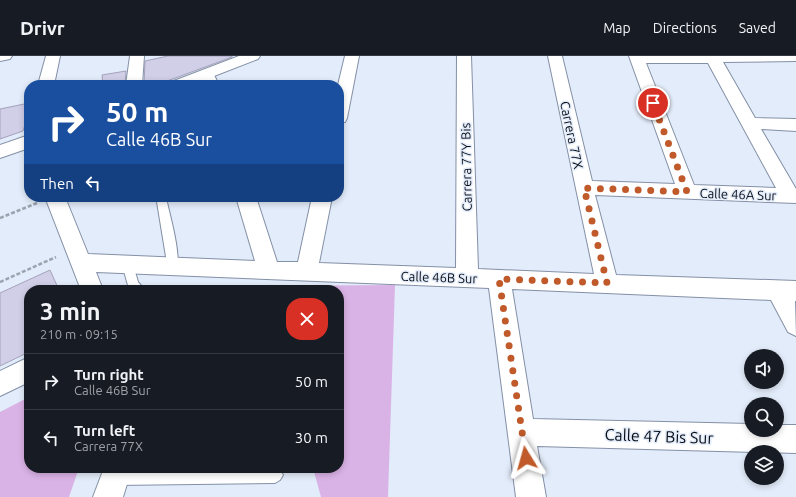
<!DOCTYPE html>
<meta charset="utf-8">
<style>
body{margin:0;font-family:Ubuntu,sans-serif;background:#242831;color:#f1f3f6;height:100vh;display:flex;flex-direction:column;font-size:15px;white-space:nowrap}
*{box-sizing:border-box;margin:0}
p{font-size:13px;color:#9ea1a6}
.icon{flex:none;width:22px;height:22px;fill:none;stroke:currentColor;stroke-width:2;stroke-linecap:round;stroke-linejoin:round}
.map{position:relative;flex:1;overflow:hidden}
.sheet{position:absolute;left:24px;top:229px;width:320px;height:188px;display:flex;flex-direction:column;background:#171b24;border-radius:16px;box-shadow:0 2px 6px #0003}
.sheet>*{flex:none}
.top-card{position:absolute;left:24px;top:24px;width:320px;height:122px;border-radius:16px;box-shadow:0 2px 6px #0003;background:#1a4fa0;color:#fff;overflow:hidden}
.buttons{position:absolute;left:744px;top:293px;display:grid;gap:8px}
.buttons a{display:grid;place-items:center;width:40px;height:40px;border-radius:50%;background:#171b24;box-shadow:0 2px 6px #0003;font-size:20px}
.pin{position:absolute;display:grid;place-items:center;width:34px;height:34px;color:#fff;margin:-17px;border:2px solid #fff;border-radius:50%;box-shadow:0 1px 4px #0007}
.me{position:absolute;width:44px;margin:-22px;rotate:352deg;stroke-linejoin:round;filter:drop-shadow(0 0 3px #0008)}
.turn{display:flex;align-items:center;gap:14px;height:84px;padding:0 16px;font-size:18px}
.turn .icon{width:52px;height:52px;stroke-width:2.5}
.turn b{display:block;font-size:28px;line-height:34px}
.then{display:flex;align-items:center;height:38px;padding:0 16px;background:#0003;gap:8px;font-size:15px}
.round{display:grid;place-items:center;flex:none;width:42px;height:42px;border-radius:16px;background:#242831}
.head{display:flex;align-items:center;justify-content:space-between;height:68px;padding:0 16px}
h1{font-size:24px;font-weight:700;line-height:30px}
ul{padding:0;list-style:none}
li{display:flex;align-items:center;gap:12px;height:56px;padding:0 16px;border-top:1px solid #363941}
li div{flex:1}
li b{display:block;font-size:15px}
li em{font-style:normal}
header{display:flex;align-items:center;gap:24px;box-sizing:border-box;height:56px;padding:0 20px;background:#171b24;border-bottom:1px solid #363941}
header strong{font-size:19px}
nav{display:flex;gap:22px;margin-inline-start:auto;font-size:14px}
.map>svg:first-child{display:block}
.green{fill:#dab3e6}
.building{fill:#d1cee8;stroke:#a4a2bb}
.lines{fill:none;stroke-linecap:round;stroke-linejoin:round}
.service-casing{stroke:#8390a6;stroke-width:2}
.minor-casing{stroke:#8390a6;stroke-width:2}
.tertiary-casing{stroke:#8390a6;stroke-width:2}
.path{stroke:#9ba3af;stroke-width:2.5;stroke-dasharray:4 2;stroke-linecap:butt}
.service{fill:#fff;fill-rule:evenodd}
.minor{fill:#fff;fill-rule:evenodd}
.tertiary{fill:#fff;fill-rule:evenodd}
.route{stroke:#c05a2a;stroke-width:7;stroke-dasharray:0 12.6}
.labels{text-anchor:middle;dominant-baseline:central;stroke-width:3;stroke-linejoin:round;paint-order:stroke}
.street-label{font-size:13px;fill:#090d15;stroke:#e3ecfa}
.near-street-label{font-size:16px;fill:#090d15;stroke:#e3ecfa}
</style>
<header>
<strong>Drivr</strong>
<nav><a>Map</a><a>Directions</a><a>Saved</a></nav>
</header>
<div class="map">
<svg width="796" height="441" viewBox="0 0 796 441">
<rect width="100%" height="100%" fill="#e3ecfa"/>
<g class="green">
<polygon points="395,229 388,441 321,441 313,412 339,412 339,234 260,234 259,230"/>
<polygon points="29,341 29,412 79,412 69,441 0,441 0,356"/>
</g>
<g class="building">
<polygon points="168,0 232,0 232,1 170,24 151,29 144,29 145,5"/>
<polygon points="126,15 125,29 103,29 102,19"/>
<polygon points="29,47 29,57 23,75 0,83 0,53"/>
<polygon points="50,214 59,234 29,234 29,296 0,310 0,237"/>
</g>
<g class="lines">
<g class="service-casing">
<g id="service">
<path d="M159,141H169L167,146C170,160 182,202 176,213L172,215L168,213L157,146Z"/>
<polygon points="128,203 132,205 138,226 145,234 130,234 129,233 122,208 124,205"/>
<polygon points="214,412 277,412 280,414 283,419 280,424 275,427 115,429 110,426 107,421 110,416 115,413"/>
</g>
</g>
<g class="minor-casing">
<g id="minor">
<polygon points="0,0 12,0 10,3 0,5"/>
<polygon points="46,0 60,0 54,29 38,29"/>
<polygon points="130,0 144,0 142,29 126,29"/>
<polygon points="345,0 359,0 347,62 345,66 339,67 338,29"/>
<path d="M457,0H471L478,213L594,218L548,0H562L592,125L675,128L629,0H796V5L723,6L755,62L796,63V75L761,73L796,133V147L595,139L616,219L796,225V245H795L796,280L788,276L771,244L512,233L533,363L751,368V374H777V369H796V397L537,390L546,441H516L489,232L96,216L103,234H81L45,141H65L88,198L255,205L236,141H256L277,206H298L312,141H332L319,207L456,212ZM646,7H708L776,132L694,129Z"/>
<polygon points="207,13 212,15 219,29 203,29 199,18 202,15"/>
<polygon points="29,301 29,326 0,340 0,315"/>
<polygon points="104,412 132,412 123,441 93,441"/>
</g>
</g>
<g class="tertiary-casing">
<g id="tertiary">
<polygon points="239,0 260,0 258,3 191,29 169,29 171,26"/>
<polygon points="29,79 29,92 0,102 0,89"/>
</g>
</g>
<g class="path">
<polyline points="0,162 37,147"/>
<polyline points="0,226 56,201"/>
</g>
<use href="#service" class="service"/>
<use href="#minor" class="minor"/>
<use href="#tertiary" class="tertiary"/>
</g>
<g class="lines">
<polyline class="route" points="526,402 499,223 607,227 584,132 687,136 653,47"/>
</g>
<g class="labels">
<g class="street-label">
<text transform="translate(572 79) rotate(78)">Carrera 77X</text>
<text transform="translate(466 111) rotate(-91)">Carrera 77Y Bis</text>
<text transform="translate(738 138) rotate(2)">Calle 46A Sur</text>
<text transform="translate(439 221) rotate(2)">Calle 46B Sur</text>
</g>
<g class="near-street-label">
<text transform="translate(659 380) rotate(2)">Calle 47 Bis Sur</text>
</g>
</g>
</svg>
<div class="buttons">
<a><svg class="icon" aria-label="sound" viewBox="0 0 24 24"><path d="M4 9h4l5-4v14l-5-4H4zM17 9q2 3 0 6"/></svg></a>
<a><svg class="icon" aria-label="search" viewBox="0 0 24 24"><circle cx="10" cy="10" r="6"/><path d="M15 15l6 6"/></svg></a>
<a><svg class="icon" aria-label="layers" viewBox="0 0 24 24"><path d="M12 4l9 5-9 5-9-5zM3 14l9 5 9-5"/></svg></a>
</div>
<div class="pin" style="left:653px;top:47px;background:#d93025"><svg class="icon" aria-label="arrive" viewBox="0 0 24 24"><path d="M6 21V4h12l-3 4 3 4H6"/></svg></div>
<svg class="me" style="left:526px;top:402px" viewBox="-20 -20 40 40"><path d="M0-17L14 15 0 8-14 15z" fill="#c05a2a" stroke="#fff" stroke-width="4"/></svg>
<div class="top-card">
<div class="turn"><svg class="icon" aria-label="right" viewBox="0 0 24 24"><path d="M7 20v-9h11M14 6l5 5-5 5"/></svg><div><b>50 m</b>Calle 46B Sur</div></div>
<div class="then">Then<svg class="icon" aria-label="left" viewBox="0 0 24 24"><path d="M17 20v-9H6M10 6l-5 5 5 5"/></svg></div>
</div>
<section class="sheet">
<div class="head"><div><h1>3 min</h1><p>210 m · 09:15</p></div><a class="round" style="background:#d93025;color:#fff"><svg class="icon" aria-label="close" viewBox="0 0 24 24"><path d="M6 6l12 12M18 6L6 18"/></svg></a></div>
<ul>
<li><svg class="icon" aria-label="right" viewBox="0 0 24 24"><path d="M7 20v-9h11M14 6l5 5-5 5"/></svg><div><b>Turn right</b><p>Calle 46B Sur</p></div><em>50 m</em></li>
<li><svg class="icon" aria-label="left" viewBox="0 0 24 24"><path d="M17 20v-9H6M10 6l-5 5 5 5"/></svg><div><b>Turn left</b><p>Carrera 77X</p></div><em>30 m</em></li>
</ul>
</section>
</div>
